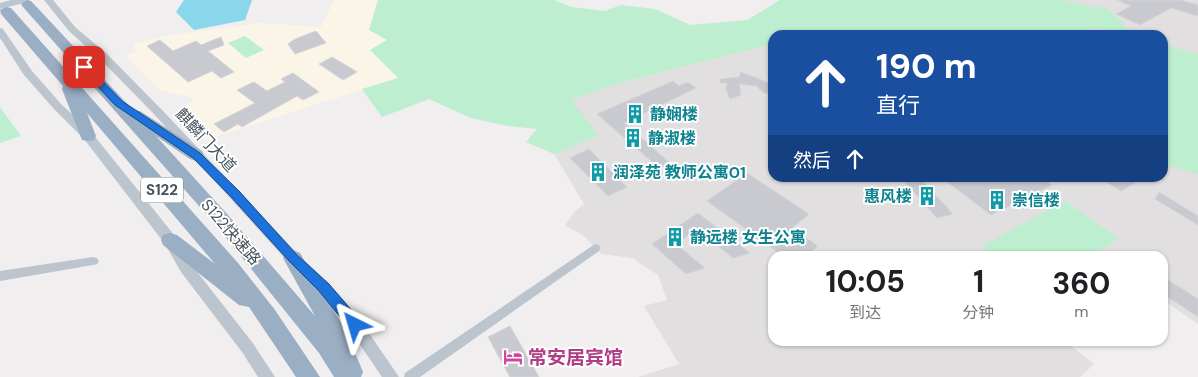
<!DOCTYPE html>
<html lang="zh">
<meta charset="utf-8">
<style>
body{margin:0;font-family:"DM Sans","Noto Sans SC",sans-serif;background:#f6f6f6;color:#202124;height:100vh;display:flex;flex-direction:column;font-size:19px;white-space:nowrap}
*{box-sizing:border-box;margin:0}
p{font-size:16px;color:#757577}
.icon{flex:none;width:28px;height:28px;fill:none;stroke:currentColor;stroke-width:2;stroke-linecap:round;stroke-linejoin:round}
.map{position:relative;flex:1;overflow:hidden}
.drawer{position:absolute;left:768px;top:251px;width:400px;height:95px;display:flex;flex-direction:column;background:#fff;border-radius:15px;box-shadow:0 1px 4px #0004}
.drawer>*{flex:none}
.top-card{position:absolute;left:768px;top:30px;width:400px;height:152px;border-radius:15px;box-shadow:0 1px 4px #0004;background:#1a4fa0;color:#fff;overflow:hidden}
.pin{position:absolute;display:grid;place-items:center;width:42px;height:42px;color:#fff;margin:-21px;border-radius:10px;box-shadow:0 2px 8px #0006}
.me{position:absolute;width:55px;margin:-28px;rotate:320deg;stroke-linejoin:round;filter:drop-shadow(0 0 4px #0008)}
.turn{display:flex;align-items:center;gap:18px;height:105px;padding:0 25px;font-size:22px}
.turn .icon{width:65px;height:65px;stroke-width:2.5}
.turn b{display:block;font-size:35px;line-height:42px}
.then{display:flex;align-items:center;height:48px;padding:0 25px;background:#0003;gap:10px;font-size:19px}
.eta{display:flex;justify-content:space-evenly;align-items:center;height:85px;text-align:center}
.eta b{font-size:30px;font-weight:700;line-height:35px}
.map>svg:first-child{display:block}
.commercial{fill:#fbf5e7}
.education{fill:#e1dfe0}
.green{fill:#bceecf}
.water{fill:#8ad6ea}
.building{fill:#c8cad0;stroke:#d2d4d9}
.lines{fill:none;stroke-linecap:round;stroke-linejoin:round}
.minor{fill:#bcc5cd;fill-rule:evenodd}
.tertiary{fill:#bcc5cd;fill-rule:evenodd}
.secondary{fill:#bbc6d1;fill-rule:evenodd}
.trunk{fill:#9aaec4;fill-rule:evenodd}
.route{fill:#1d71db;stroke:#13498e}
.labels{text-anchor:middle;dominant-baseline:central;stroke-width:4;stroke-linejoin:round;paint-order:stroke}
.shield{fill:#fff;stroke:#7e858c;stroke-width:1}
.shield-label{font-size:15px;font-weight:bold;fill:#46515b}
.culture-label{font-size:16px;font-weight:bold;fill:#0d838f;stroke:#fff;text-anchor:start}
.street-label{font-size:16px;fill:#46515b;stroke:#fff}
.near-hotel-label{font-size:19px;font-weight:bold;fill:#b23c85;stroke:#fff;text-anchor:start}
</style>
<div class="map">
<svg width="1198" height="377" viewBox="0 0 1198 377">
<rect width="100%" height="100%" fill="#f0eeee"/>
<polygon class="commercial" points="334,0 378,0 369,30 387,40 371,50 398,78 206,140 188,120 187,104 193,100 189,95 183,96 161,90 125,56 137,51 133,45 164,36 260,23 321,27"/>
<polygon class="education" points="1062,0 1198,0 1198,324 1163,300 1162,256 772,256 772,341 1065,341 1094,364 1080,377 638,377 679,364 644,306 667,300 658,275 632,258 601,254 583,235 565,226 574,212 584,204 554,154 598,135 570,100 620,83 772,44 772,178 1162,178 1162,35 995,35"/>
<g class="green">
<polygon points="378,0 554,0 572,7 605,11 621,5 655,9 690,25 747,20 780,0 1062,0 1097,8 1104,6 1129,29 1126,31 1093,28 1081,35 835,35 821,31 807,35 772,35 772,44 620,83 571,100 599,135 554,154 526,142 537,129 508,126 471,118 429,99 382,117 362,89 398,78 370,50 387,40 369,30"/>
<polygon points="245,36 264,50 246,58 228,43"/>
<polygon points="1162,44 1198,54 1198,174 1163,164"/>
<polygon points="0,107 21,136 0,143"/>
<polygon points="1065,201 1119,239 1090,256 995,256 982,246"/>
</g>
<polygon class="water" points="184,0 252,0 245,20 194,30 176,12"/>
<g class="building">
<polygon points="1117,0 1184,0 1183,1 1198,5 1198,16 1171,8 1140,25 1116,14 1131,6"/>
<polygon points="316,31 326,43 295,54 288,44 295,39"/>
<polygon points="221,37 224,45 208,51 234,72 221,78 212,71 188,82 147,46 160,40 173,51 196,41 201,45"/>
<polygon points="332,57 357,72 343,80 319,64"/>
<polygon points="741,72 772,84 772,94 764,93 756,86 739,84 741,95 730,99 726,89 727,83 720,83 720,79 739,77"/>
<polygon points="293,73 319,92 303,100 297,96 242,127 238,124 224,132 214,124 255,103 237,90 254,82 267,91 285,82 281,79"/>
<polygon points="673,81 679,86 688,82 696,88 624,123 670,163 659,168 597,114"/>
<polygon points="589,149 627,187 608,196 570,158"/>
<polygon points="747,173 809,214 792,228 818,246 805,256 783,256 707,201"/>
<polygon points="901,178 920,178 953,214 937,218"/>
<polygon points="942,178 1041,178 1052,185 991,215"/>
<polygon points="1100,178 1143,178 1121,191"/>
<polygon points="1159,192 1198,216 1198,225 1155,199"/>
<polygon points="698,213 750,253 733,258 697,229 676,244 705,268 686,274 652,244"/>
<polygon points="1162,276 1198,299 1198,317 1162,293"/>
<polygon points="510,326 539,377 510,377 488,337"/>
</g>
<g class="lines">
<g class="minor">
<polygon points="595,244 599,245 600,248 599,251 420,377 404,377 405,373"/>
<polygon points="93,257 97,258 99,261 97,264 93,265 0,281 0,271"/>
</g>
<g class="tertiary">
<polygon points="44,0 53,0 75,27 107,54 162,110 298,254 329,284 360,320 399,377 382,377 350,330 319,292 288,262 154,114 99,58 69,31"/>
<polygon points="0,28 3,29 32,71 62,105 92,133 175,236 191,264 252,342 275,377 258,377 242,352 181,272 165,244 84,139 54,109 24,75 0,38"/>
</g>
<polygon class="secondary" points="11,0 29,0 28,2 0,9 0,3"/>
<g class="trunk">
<polygon points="27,0 31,1 133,110 140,111 202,151 204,155 202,159 196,161 190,159 156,136 227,214 315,316 283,258 286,253 293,250 300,253 346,331 363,372 361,377 334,377 319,353 215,224 23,7 21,4"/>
<polygon points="6,7 11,8 238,263 275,310 320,377 296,377 249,307 239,305 163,245 161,240 163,235 170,233 177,235 215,264 87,113 96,136 94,140 88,141 82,140 62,89 63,86 1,14 0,10"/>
</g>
</g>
<polygon class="route" points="84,64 87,65 122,101 200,153 239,191 297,255 329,284 360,320 362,325 360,329 355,330 350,329 319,291 289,261 231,197 193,158 115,105 81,69 81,65"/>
<defs>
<g id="building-bare" transform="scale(1.5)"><path d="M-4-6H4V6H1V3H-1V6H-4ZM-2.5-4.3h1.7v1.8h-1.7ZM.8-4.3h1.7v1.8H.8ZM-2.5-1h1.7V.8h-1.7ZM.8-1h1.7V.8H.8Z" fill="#0f9aa8" stroke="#fff" stroke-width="2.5" paint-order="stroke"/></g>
<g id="hotel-bare" transform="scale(1.5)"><path d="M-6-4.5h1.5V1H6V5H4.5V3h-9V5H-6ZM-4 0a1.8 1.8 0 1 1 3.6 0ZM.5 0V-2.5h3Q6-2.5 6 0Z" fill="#d1479c" stroke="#fff" stroke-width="2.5" paint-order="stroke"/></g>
</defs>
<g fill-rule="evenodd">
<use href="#building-bare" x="635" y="114"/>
<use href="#building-bare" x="633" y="138"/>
<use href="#building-bare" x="598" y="172"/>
<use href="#building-bare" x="927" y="196"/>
<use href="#building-bare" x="997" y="200"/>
<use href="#building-bare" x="675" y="237"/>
<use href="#hotel-bare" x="513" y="357"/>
</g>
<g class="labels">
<rect class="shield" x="141" y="177.5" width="42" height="25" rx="4"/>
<g class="shield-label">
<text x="162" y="190">S122</text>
</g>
<g class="culture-label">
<text x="650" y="114">静娴楼</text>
<text x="648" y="138">静淑楼</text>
<text x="613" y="172">润泽苑 教师公寓01</text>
<text x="912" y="196" text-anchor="end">惠风楼</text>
<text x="1012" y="200">崇信楼</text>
<text x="690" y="237">静远楼 女生公寓</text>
</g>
<g class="street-label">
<text transform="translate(206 140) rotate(47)">麒麟门大道</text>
<text transform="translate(231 232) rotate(49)">S122快速路</text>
</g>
<g class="near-hotel-label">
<text x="528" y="357">常安居宾馆</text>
</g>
</g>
</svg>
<div class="pin" style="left:84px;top:67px;background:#d93025"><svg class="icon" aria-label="arrive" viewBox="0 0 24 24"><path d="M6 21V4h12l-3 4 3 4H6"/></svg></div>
<svg class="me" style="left:355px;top:325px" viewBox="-20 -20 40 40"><path d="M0-17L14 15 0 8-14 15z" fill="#1d71db" stroke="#fff" stroke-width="4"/></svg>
<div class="top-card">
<div class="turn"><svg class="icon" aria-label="ahead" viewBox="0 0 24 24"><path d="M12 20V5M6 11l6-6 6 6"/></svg><div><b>190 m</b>直行</div></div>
<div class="then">然后<svg class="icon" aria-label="ahead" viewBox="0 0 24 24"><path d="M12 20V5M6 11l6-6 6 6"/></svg></div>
</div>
<section class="drawer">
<div class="eta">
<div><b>10:05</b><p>到达</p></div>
<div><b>1</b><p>分钟</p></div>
<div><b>360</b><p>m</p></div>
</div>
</section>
</div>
